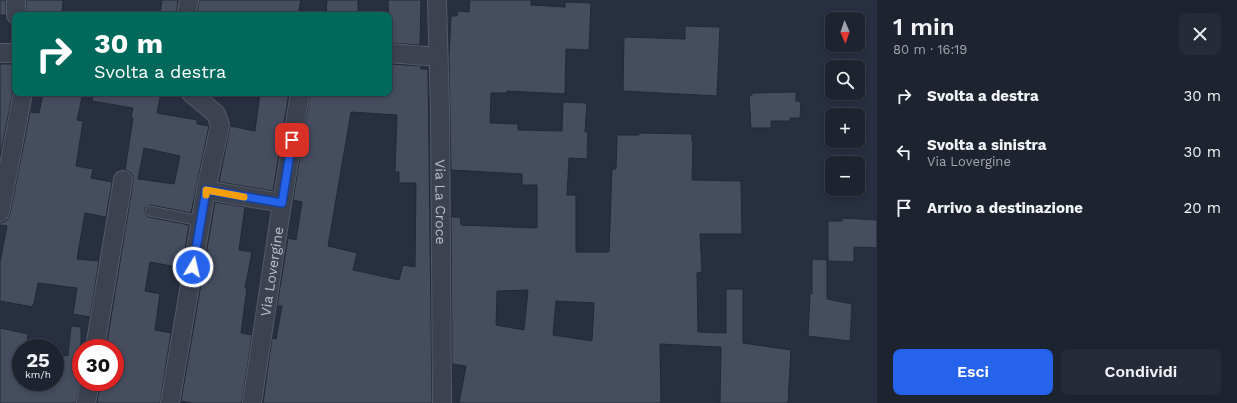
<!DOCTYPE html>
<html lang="it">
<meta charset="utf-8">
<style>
body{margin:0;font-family:"Work Sans",sans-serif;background:#262b38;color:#f1f3f6;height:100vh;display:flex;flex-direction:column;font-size:15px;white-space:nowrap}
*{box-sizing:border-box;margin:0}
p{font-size:13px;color:#a1a4ab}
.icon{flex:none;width:22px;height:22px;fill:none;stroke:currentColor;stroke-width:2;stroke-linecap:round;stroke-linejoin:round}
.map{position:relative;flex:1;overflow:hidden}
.side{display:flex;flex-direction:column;background:#1e2330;width:360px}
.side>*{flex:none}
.top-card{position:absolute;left:12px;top:12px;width:380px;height:84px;border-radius:8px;box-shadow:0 2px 6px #0003,0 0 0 1px #3c404c;background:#00695c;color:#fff;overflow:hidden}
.needle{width:26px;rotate:178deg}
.controls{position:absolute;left:825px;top:12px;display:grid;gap:8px}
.controls a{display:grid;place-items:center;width:40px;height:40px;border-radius:8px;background:#1e2330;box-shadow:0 2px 6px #0003,0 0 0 1px #3c404c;font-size:20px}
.speed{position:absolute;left:12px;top:339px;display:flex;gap:8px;font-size:20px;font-weight:700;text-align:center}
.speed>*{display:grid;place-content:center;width:52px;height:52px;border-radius:50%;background:#1e2330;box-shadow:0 2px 6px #0003,0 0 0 1px #3c404c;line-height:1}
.speed small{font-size:10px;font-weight:400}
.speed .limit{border:6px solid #d22;background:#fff;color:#111}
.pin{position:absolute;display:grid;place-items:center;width:34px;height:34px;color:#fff;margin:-17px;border-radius:8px;box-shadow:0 2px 6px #0006}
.me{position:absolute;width:44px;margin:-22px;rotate:9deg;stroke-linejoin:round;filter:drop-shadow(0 0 3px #0008)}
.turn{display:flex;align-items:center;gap:14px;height:84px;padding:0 16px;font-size:18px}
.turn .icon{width:52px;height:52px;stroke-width:2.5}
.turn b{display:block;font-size:28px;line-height:34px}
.round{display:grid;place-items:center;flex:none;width:42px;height:42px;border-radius:8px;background:#262b38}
.headline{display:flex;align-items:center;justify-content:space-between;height:68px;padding:0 16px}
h1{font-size:24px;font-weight:600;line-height:30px}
.cta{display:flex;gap:8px;margin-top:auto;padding:8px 16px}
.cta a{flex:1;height:46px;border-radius:8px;background:#2563eb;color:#fff;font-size:16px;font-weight:600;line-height:46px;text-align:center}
.cta a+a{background:#262b38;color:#f1f3f6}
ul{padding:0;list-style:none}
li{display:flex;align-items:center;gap:12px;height:56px;padding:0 16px}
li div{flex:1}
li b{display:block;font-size:15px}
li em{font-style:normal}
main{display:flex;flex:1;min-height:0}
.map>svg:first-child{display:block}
.building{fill:#454d5f;stroke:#232937;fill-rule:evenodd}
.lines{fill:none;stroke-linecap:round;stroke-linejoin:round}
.lane-casing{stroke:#545a67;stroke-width:11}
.street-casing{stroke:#545a67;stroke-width:20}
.lane{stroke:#3c4250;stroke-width:9}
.street{stroke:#3c4250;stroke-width:18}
.route-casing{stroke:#184099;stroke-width:10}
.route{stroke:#2563eb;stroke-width:7}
.slow{stroke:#f59e0b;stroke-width:7}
.labels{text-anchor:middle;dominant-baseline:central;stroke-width:3;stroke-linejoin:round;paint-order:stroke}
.street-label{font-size:14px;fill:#b9beca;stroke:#212735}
</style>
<main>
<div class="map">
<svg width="877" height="403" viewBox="0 0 877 403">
<rect width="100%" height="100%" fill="#282f40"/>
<g class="building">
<rect x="0" y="0" width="6" height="15"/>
<polygon points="26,0 63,0 62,15 26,15"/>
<polygon points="162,0 178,0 176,15 160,15"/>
<polygon points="199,0 301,0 298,15 197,15"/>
<polygon points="327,0 358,0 358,15 326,15"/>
<polygon points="388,0 421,0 420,45 389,43"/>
<path d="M470,0H531V5L565,7V2L591,3L589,50L566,49L565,94L507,91V93H491L490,123L518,124V130L562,131L563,102L587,103L585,132H588L587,159L569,158L567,195H576V252H609L612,169H616L617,135H639V133L692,134V141H693L692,180L741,181L742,234H700L702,272L697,273L698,332L726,333V289H743V343L791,350L788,403H720L721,347L660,344L661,403H459L466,366L452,364L451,217H460L461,225L537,228V185H522V174L451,170L449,58L451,16H457L458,11L469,12ZM528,290L524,330L496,325L497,291ZM556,301L594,303L592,341L553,335Z"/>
<polygon points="685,26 720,27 717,96 623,91 624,37 685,39"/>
<polygon points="0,64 15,64 15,86 13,91 0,157"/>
<path d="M389,64L421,66V69H428L432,403H263L272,338L276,339L282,306H277L288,238L296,240L302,202L293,200L310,93H389ZM351,112L397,115L395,172H399V183H416L415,267L403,265L399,280L353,270L357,253L328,246Z"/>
<polygon points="796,92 796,101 801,102 800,118 790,118 790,121 771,121 771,128 751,128 749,95 752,95 752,93"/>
<polygon points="43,93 83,93 77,120 83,121 76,166 93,169 91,178 112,182 106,217 85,213 77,259 99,261 90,317 73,314 77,288 38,283 34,304 33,304 33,307 0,301 0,262 7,226 0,225 0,222 4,222 8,219 10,214 30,112 39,113"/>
<path d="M93,93H161L157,113L197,120V124L209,126L191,213L151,205L146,207L144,210L146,215L149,217L189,225L182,268L150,262L145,291L160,294L155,330L171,333L160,403H97L100,382H115V348H106L133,182V176L130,172L125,170L133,118L131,117L133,108L92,101ZM144,148L180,156L174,184L138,179Z"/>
<polygon points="260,93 289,93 273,191 219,182 230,126 255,131"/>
<polygon points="215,202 245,207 239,250 252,252 245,288 247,288 241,333 252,335 242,403 192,403 181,401"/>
<polygon points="842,218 877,220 877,248 854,247 854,262 828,261 828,221 842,221"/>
<polygon points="812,259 827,260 827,299 852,304 850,341 808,336 810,293 812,294"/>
<polygon points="71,326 81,327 81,377 76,403 0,403 0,328 28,334 26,348 21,348 21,382 55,382 55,354 68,356"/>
</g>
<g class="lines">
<g class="lane-casing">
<polyline id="lane" points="150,211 201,221"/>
</g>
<g class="street-casing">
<g id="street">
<polyline points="16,0 16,15"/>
<path id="s1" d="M437,0L440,109L442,403"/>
<polyline points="186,15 189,0"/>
<polyline points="0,53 15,53"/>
<polyline points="389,53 438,57"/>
<polyline points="206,190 282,203"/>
<polyline points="0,212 23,93"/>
<polyline points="95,348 123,180"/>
<polyline points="86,403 90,382"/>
<polyline points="170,403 206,190 220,125 216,114 191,93"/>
<path id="s2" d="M252,403L282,203L300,93"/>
</g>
</g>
<use href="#lane" class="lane"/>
<use href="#street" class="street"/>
</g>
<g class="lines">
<g class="route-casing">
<polyline id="route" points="193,267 206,190 282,203 292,140"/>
</g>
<use href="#route" class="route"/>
<polyline class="slow" points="206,195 206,190 244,197"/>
</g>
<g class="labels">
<g class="street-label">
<text stroke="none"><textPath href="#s1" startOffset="202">Via La Croce</textPath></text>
<text stroke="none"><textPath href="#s2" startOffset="133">Via Lovergine</textPath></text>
</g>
</g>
</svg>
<div class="controls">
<a><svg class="needle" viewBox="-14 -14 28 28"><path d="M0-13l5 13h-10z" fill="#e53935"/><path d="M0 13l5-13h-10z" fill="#a1a4ab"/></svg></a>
<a><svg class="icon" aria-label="search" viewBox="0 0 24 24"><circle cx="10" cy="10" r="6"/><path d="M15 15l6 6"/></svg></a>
<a>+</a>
<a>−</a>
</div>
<div class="speed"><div>25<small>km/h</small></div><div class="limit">30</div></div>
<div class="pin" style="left:292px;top:140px;background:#d93025"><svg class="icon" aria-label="arrive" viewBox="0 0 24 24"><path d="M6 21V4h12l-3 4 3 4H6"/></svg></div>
<svg class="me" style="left:193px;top:267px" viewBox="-20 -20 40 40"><circle r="17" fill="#2563eb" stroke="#fff" stroke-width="3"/><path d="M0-11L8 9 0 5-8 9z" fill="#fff"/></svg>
<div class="top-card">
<div class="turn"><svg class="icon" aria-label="right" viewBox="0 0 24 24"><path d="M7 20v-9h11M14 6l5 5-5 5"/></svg><div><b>30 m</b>Svolta a destra</div></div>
</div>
</div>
<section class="side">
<div class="headline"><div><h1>1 min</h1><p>80 m · 16:19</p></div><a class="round"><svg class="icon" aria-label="close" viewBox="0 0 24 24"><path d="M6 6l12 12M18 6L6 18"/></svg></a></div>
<ul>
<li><svg class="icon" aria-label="right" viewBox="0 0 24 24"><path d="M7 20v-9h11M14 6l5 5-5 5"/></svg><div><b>Svolta a destra</b></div><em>30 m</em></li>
<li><svg class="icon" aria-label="left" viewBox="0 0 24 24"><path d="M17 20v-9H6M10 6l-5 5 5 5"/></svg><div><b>Svolta a sinistra</b><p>Via Lovergine</p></div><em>30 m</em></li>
<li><svg class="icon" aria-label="arrive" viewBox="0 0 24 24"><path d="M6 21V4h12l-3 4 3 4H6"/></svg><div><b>Arrivo a destinazione</b></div><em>20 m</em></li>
</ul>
<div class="cta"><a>Esci</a><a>Condividi</a></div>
</section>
</main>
